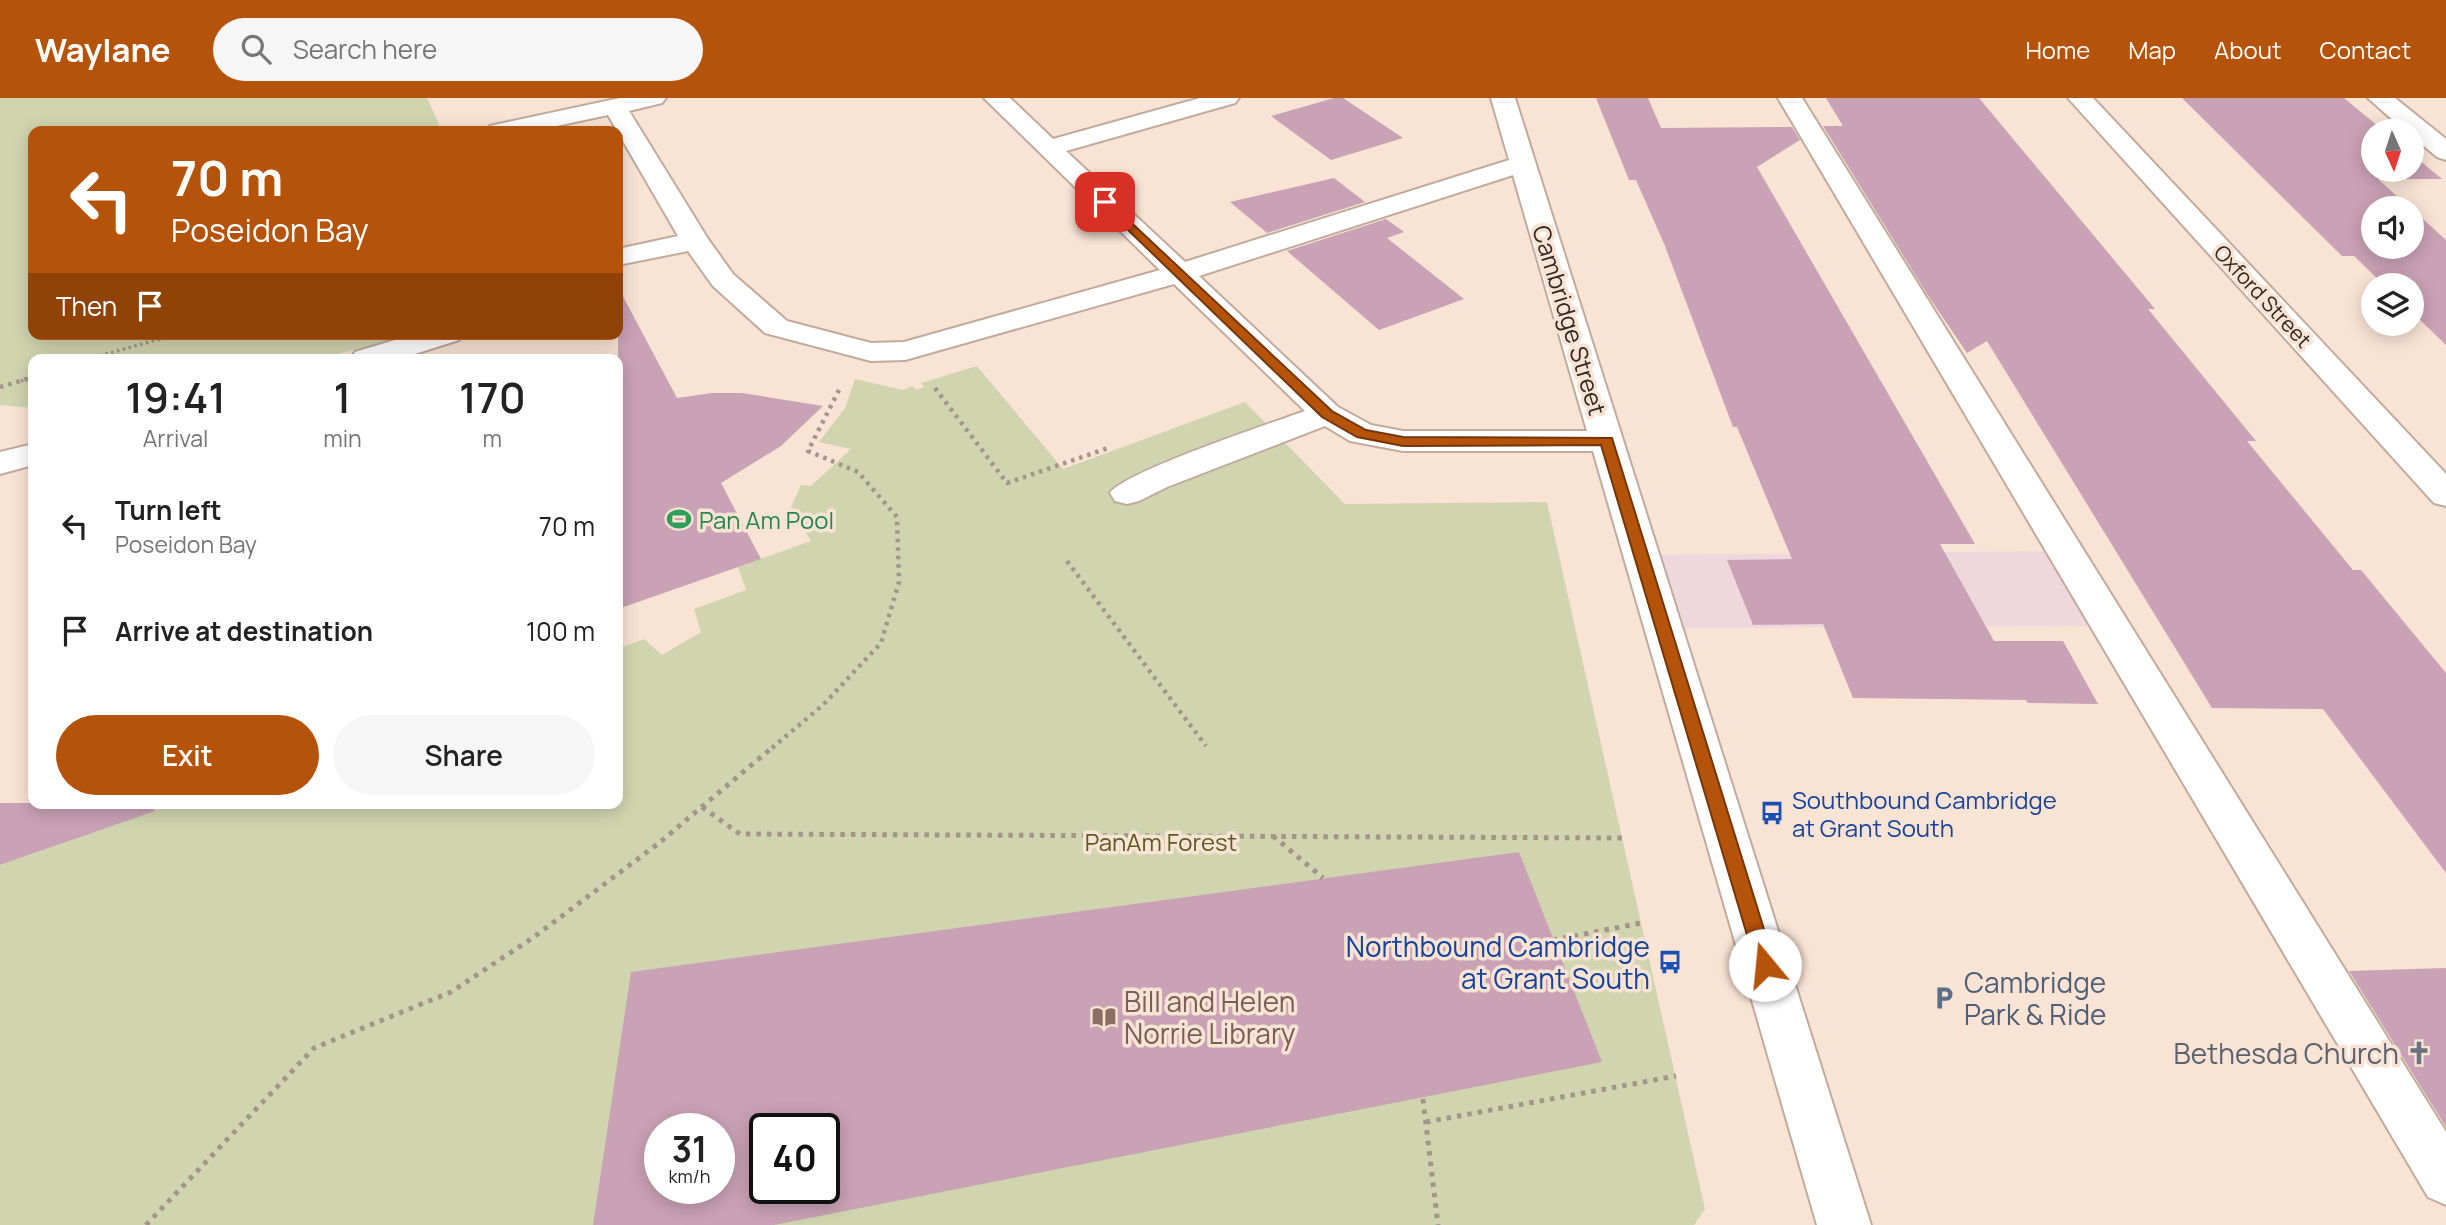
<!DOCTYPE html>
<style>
body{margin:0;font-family:Manrope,sans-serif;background:#f6f6f6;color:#222;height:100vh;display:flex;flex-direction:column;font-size:26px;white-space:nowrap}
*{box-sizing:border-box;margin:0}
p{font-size:23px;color:#767676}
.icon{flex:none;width:38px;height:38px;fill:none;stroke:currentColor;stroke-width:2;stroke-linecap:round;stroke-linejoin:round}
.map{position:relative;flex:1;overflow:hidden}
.side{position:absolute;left:28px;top:256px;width:595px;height:455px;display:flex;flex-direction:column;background:#fff;border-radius:14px;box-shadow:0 4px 18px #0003}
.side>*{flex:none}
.hud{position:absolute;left:28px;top:28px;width:595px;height:214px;border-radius:14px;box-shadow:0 4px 18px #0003;background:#b45309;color:#fff;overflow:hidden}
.needle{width:46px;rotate:177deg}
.buttons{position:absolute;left:2361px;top:21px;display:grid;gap:14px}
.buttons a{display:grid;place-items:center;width:63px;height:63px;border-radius:50%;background:#fff;box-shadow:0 4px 18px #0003;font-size:35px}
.speed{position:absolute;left:644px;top:1015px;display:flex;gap:14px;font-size:35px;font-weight:700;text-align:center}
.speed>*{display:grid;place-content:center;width:91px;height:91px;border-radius:50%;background:#fff;box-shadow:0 4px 18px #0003;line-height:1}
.speed small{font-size:18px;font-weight:400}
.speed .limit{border:4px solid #111;border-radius:10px;background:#fff;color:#111}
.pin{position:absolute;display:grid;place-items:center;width:60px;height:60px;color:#fff;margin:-30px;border-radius:14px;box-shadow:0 4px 10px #0006}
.me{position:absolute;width:77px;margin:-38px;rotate:343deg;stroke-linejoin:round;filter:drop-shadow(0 0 5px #0008)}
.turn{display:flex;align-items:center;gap:24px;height:147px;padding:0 28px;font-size:32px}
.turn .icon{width:91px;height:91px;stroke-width:2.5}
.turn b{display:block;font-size:49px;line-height:60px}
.then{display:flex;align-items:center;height:66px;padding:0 28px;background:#0003;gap:14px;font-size:26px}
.eta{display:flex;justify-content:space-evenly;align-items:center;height:119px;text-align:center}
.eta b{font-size:42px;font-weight:600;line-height:49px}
.primary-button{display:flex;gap:14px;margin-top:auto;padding:14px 28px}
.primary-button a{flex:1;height:80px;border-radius:42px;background:#b45309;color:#fff;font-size:28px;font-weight:600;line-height:80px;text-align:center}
.primary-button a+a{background:#f6f6f6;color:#222}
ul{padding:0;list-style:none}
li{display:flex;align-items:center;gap:21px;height:105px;padding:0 28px}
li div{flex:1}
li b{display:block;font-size:26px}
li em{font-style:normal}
header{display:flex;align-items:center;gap:42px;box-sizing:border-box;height:98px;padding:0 35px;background:#b45309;color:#fff}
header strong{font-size:33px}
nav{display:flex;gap:38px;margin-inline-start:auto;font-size:24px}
.search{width:490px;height:63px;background:#f6f6f6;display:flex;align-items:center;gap:18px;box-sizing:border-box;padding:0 24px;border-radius:38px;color:#767676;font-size:26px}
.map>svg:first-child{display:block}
.commercial{fill:#f0d6dd}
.green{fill:#d1d5af;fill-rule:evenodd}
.building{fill:#c9a2b5;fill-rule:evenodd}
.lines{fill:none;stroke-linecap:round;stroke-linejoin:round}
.minor-casing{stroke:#c1ab9d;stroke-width:4}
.path-far2{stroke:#a59589;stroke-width:3.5;stroke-dasharray:2.5 3.5;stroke-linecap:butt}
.path-far1{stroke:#a59589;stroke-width:4.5;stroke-dasharray:3.5 5;stroke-linecap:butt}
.path{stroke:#a59589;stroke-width:5;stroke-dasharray:4.5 6;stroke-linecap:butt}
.minor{fill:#fff;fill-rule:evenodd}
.route{fill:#b45309;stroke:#753606;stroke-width:2}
.labels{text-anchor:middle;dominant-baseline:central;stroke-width:7;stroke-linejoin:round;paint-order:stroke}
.far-street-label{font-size:21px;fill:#302822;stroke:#f9e3d4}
.street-label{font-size:24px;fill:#302822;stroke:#f9e3d4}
.leisure-label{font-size:24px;fill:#27864d;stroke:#f9e3d4;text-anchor:start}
.transit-label{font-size:24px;fill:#164399;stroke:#f9e3d4;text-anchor:start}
.park-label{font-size:24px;fill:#595c20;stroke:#f9e3d4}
.near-transit-label{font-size:28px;fill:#164399;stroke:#f9e3d4;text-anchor:end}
.near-service-label{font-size:28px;fill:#4e5e75;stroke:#f9e3d4;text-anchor:start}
.near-education-label{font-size:28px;fill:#785e54;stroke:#f9e3d4;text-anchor:start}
.near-worship-label{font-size:28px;fill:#5b616d;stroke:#f9e3d4;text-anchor:end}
</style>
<header>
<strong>Waylane</strong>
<div class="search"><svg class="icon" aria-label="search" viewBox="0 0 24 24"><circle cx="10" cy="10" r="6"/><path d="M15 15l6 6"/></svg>Search here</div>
<nav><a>Home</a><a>Map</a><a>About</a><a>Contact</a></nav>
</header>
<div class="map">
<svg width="2446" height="1127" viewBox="0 0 2446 1127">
<rect width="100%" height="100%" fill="#f9e3d4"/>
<polygon class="commercial" points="2065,453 2110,528 1663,530 1642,457"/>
<g class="green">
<polygon points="0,0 427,0 442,33 33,33 33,236 401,236 396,242 317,261 33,261 33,310 0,307"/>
<path d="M977,268L1063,371L1245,304L1345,406L1547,404L1705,1111L1694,1127H0V767L177,705H618V551L644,541L662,557L701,534L694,511L746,492L738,469L811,443L791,409L801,387L811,388L851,351L819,344L845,310L855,281L903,292L912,288L917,292L924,289L921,285ZM660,1031H719V1090H660ZM765,1031H824V1090H765Z"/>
</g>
<g class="building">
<polygon points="1334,0 1343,0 1403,40 1331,62 1271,18"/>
<polygon points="1596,0 1648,0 1661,30 1792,29 1800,42 1757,69 1975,446 1940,446 1994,543 2063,543 2098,606 2028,605 2026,602 1853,600 1823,526 1753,527 1727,462 1792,461 1737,329 1733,329 1665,148 1636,82 1629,82"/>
<polygon points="1826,0 1979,0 2155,211 2148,211 2256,343 2247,343 2353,472 2361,472 2446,575 2446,775 2323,611 2212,610 1987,243 1967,255 1927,196 1823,28 1843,28"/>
<polygon points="2182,0 2344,0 2384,33 2373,33 2373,72 2412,72 2412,56 2442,81 2378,81 2410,110 2373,110 2373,149 2412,149 2412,111 2446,142 2446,247 2412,214 2412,187 2384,187 2354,158 2342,158"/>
<polygon points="1334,80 1365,104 1267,135 1230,104"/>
<polygon points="1386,121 1404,134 1387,140 1464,201 1379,232 1287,153"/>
<polygon points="618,189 677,300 712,295 742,295 823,308 781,348 721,385 761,461 618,511"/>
<polygon points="0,705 154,705 155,713 0,767"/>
<path d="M1519,754L1602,964L774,1127H593L631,874ZM660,1031H719V1090H660ZM765,1031H824V1090H765Z"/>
<polygon points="2446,870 2446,1029 2349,873"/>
</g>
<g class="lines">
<g class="minor-casing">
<g id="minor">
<path d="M620,0H666L662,5L629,13L708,141L733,176L787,223L871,245L904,244L1160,172L984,0H1010L1053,41L1200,0H1239L1235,5L1066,53L1185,164L1509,62L1491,0H1515L1871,1127H1817L1593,353H1403L1350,343L1325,328L1167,389L1139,403L1127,406L1115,403L1110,395C1124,374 1272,325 1305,313L1174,186L905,262L871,263L765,235L713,188L688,153L618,167V151L678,138L608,17L533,33H487L490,28L499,26ZM1513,77L1587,333H1403L1371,327L1338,309L1199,178Z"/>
<polygon points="1778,0 1802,0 2446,1034 2446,1107 2428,1099"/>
<polygon points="2068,0 2093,0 2446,376 2446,408 2434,405"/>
<polygon points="2368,0 2395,0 2446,41 2446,62 2437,59 2412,38 2412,33 2405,33"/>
<polygon points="415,236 463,236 459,242 399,261 351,261 355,254"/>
<polygon points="33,346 33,367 0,376 0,354"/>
</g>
</g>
<g class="path-far2">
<polyline points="88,261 178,236"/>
<polyline points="21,283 33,279"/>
</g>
<g class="path-far1">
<polyline points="0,289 27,281"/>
<polyline points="935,290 1007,385 1111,349"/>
<polyline points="1067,463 1206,648"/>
<polyline points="772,650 823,607 881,545 899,484 897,419 858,374 808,353 841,288"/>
</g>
<g class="path">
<polyline points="702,709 740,736 1622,740"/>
<polyline points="1273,738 1323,780"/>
<polyline points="1553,842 1641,825"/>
<polyline points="1423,1001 1438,1127"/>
<polyline points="1426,1024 1676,978"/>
<polyline points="146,1127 314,950 451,894 534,839 659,745 774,648"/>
</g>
<use href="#minor" class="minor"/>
</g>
<polygon class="route" points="1105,100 1332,313 1366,332 1403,339 1612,340 1775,867 1772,873 1765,876 1758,873 1756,867 1601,347 1403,348 1357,339 1322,319 1101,106 1099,104"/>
<defs>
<g id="stadium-bare" transform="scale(1.89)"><path d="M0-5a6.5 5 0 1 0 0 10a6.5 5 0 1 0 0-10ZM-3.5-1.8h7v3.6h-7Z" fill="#2e9e5b" stroke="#f9e3d4" stroke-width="2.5" paint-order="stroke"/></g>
<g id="bus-bare" transform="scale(1.89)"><path d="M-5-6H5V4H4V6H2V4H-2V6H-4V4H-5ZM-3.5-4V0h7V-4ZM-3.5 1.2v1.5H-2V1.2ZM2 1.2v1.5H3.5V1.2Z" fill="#1a4fb4" stroke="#f9e3d4" stroke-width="2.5" paint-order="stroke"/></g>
<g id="parking-bare" transform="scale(1.89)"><path d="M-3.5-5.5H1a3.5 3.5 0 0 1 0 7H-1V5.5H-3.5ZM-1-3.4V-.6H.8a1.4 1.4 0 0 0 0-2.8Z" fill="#5c6f8a" stroke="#f9e3d4" stroke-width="2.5" paint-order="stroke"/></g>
<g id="library-bare" transform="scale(1.89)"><path d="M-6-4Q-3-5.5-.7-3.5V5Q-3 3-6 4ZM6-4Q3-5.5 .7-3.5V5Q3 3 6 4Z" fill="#8d6e63" stroke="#f9e3d4" stroke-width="2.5" paint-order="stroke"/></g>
<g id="church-bare" transform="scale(1.89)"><path d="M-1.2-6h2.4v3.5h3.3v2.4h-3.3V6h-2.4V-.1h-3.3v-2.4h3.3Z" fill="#6b7280" stroke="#f9e3d4" stroke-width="2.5" paint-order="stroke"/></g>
</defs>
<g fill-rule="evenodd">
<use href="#stadium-bare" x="679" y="421"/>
<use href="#bus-bare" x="1772" y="715"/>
<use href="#bus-bare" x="1670" y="864"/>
<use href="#parking-bare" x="1944" y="900"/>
<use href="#library-bare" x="1104" y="919"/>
<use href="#church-bare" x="2419" y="955"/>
</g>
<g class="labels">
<g class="far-street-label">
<text transform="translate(2263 198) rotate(47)">Oxford Street</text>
</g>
<g class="street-label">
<text transform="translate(1570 222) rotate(73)">Cambridge Street</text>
</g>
<g class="leisure-label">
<text x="699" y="421">Pan Am Pool</text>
</g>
<g class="transit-label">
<text x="1792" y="701">Southbound Cambridge<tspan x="1792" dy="28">at Grant South</tspan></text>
</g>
<g class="park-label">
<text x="1161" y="743">PanAm Forest</text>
</g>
<g class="near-transit-label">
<text x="1650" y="848">Northbound Cambridge<tspan x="1650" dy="32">at Grant South</tspan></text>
</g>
<g class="near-service-label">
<text x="1964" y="884">Cambridge<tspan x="1964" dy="32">Park &amp; Ride</tspan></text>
</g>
<g class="near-education-label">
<text x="1124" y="903">Bill and Helen<tspan x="1124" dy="32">Norrie Library</tspan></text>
</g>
<g class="near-worship-label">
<text x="2399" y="955">Bethesda Church</text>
</g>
</g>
</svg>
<div class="buttons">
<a><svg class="needle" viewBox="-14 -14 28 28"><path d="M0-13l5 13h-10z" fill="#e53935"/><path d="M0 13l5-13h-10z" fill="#767676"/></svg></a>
<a><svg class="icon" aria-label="sound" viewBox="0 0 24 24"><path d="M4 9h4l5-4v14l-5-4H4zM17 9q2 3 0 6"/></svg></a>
<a><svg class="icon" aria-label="layers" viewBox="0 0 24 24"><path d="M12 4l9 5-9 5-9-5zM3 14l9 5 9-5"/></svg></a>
</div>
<div class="speed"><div>31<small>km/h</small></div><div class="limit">40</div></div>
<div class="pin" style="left:1105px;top:104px;background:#d93025"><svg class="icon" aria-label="arrive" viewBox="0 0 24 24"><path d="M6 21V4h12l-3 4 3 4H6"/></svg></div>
<svg class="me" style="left:1765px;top:867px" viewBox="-20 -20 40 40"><circle r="19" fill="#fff"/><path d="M0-13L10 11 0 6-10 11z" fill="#b45309"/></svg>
<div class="hud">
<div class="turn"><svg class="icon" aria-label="left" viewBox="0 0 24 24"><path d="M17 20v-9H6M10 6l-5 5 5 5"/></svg><div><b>70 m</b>Poseidon Bay</div></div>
<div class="then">Then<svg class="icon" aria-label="arrive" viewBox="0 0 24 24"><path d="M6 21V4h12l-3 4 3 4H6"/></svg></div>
</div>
<section class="side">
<div class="eta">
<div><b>19:41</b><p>Arrival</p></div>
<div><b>1</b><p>min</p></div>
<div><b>170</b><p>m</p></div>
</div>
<ul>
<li><svg class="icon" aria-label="left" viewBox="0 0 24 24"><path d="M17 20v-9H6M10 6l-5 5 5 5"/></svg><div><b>Turn left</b><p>Poseidon Bay</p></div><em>70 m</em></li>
<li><svg class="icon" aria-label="arrive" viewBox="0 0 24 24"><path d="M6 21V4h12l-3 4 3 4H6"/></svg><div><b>Arrive at destination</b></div><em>100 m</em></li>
</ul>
<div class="primary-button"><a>Exit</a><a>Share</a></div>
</section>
</div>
